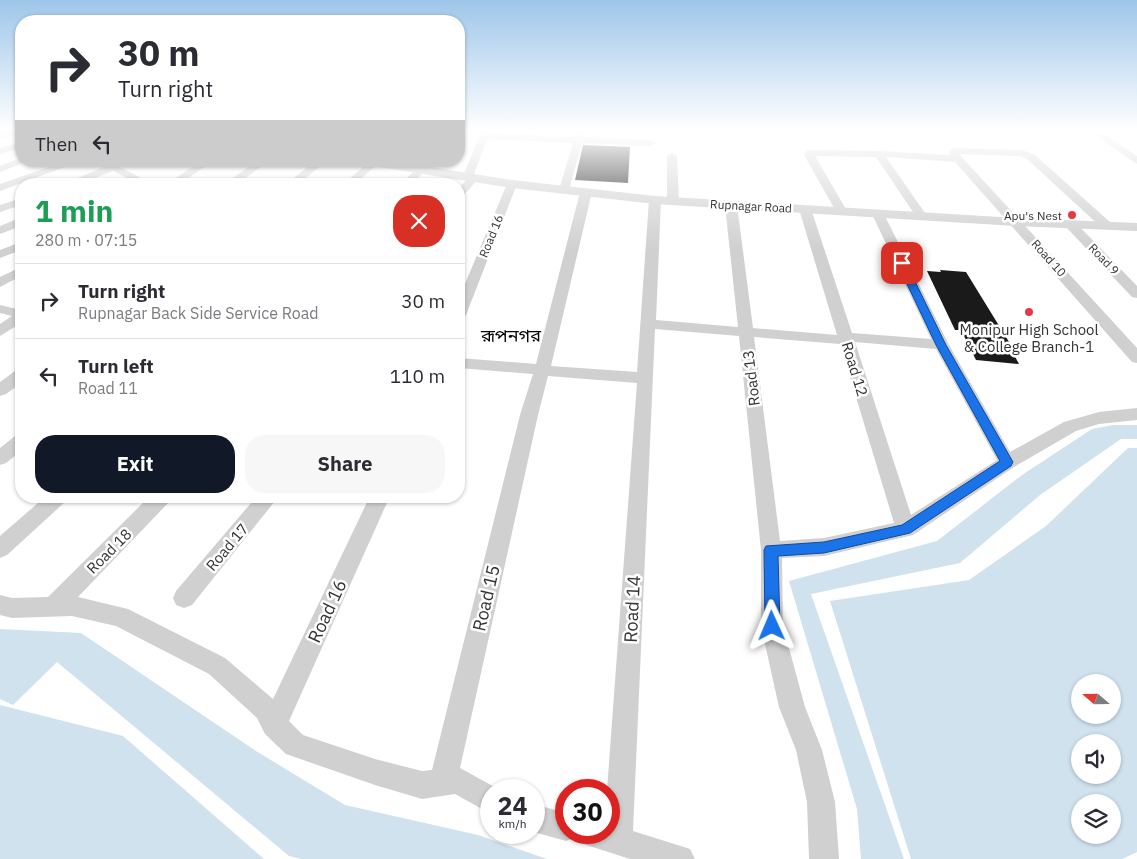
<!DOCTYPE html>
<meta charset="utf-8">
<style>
body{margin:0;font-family:"IBM Plex Sans","Noto Sans Bengali",sans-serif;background:#f7f7f7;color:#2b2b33;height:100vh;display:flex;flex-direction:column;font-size:19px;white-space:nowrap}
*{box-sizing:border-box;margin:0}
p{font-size:16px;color:#7c7c81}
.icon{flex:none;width:28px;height:28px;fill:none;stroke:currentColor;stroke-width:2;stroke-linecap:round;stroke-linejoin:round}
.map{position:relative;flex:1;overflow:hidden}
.details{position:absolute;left:15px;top:178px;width:450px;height:325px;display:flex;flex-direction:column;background:#fff;border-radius:20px;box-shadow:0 1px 4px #0004}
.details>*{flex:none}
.banner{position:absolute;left:15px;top:15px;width:450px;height:152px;border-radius:20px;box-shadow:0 1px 4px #0004;background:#fff;color:#2b2b33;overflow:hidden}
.needle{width:32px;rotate:290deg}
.fabs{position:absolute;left:1071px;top:674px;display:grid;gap:10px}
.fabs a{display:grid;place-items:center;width:50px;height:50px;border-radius:50%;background:#fff;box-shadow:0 1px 4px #0004;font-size:25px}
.speed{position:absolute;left:480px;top:779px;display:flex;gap:10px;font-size:25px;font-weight:700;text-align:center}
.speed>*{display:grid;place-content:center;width:65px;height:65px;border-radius:50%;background:#fff;box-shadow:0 1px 4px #0004;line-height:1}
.speed small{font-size:12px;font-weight:400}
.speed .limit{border:8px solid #d22;background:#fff;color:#111}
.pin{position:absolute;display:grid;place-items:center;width:42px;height:42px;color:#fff;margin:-21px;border-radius:10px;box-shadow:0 2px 8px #0006}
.me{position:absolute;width:55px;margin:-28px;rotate:359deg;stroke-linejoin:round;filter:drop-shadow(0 0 4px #0008)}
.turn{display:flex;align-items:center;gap:18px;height:105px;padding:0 20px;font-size:22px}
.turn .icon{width:65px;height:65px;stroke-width:2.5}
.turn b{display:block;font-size:35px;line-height:42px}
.then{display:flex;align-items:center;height:48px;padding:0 20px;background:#0003;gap:10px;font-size:19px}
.round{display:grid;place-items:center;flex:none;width:52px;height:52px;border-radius:20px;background:#f7f7f7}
.headline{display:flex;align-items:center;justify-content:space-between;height:85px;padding:0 20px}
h1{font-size:30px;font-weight:700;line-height:38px;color:#1e9e55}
.primary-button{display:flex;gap:10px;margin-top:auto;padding:10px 20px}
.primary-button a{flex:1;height:58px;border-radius:20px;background:#111827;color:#fff;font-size:20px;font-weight:700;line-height:58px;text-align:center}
.primary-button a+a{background:#f7f7f7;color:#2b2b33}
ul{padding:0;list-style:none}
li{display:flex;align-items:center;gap:15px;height:75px;padding:0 20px;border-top:1px solid #e1e1e2}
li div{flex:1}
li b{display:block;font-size:19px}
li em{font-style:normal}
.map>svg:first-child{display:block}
.water{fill:#cfe2ee;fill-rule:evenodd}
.building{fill:#1a1a1a}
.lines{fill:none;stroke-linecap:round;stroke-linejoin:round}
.minor{fill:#d0d0d0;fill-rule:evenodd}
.tertiary{fill:#d0d0d0;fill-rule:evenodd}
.route{fill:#1a73e8;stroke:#114b97}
.poi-dot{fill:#e63946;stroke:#fff;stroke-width:2}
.labels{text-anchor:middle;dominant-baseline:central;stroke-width:5;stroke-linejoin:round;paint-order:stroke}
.far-street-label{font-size:12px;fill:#333;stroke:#fff}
.far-poi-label{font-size:12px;fill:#333;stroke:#fff;text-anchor:end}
.poi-label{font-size:15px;fill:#333;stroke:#fff}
.street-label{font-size:15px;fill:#333;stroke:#fff}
.quarter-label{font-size:18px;fill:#000;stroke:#fff}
.near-street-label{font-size:18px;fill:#333;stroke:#fff}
</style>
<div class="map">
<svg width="1137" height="859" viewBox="0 0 1137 859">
<rect width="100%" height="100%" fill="#fff"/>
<g class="water">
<polygon points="1113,425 1137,425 1137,439 1121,439 1040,495 960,563 811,594 904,859 861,859 857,809 789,581 937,541 1022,475 1092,429"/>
<path d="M1128,448H1137V852L1122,859H911L830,601L969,580L1046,526ZM1112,682V715H1080V682ZM1112,742V775H1080V742ZM1112,802V835H1080V802Z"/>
<polygon points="0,629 81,633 256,751 345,805 478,835 547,859 301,859 289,856 57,662 13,705 0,699"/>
<polygon points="0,705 123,736 264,859 0,859"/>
</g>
<g class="building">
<polygon points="583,145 630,147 628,183 575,180"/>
<polygon points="940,270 966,272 1014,350 1011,349 1019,364 976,360 961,330 955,330 927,271 941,272"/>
</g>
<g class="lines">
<g class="minor">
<polygon points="12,130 21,130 21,133 0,139 0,133"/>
<polygon points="482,130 490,130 489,133 574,137 577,130 585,130 584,137 651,140 656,143 651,146 582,143 569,190 564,193 559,190 573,143 487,139 474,174 480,177 463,196 459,197 459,188 467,179 463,176"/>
<polygon points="1102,133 1137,156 1137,164 1099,138 1097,136"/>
<polygon points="21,142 21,148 0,154 0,148"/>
<polygon points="954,148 1022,150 1035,155 1111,223 1113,226 1111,229 1103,229 1027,159 1020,156 959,154 1137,348 1137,363 1132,362 955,162 886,157 927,216 921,220 917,218 876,157 815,156 847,211 845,213 837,213 804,155 806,151 810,150 879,151 950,155 949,151"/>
<polygon points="672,153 677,156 679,201 673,204 667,201 667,156"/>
<polygon points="21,158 21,161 28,161 0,172 0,166"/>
<polygon points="66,161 81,161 0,191 0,184"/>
<polygon points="94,161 108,161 153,184 139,184 113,171 79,184 63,184 104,167"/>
<polygon points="201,161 213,161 180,184 167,184"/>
<polygon points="257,161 269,161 237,184 224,184"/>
<polygon points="315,161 327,161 298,184 286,184"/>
<polygon points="370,161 380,162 355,184 343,184"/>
<polygon points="422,166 427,169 412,184 401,184 418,167"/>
<polygon points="512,181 517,184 466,315 464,318 459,319 459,298 507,184"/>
<path d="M586,189L592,192L551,366L637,372L649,200L655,197L661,200L656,320L738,327L725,205L731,202L737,205L753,328L837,335L799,209L805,206L811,209L852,333L931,339L872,214L878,211L884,214L949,345L1010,452L1064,422L1099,412L1137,408V420L1099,424L1076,431L1014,467L913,535L824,556L782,558L783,626L805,707L822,750L835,802L839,859H809L807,802L796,750L779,707L761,626V550L739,336L655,329L633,831L690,849L695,859H630L577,842L575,837L566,841L534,832V804L566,813V832H609L607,790L637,383L548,376L538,415L460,768L500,790H491V814L455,794L422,799L375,785L286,754L265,734L257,718L209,674L116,626L72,616L12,618L0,615V595L12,598L48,597L150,496H173L170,501L78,597L128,609L225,658L273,699L370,496H390L289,721L303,735L375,759L422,771L432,770L520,415L533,374L459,368V358L536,364L580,192ZM754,337L840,344L894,523L824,538L780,541ZM855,342L936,349L997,460L911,515Z"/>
<polygon points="21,198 21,205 0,212 0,205"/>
<polygon points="17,219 21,219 21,226 0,234 0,226"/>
<polygon points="1071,221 1075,222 1137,286 1137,298 1132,297 1067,228 1065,225 1067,222"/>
<polygon points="21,242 21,250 0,258 0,250"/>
<polygon points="21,267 21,276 0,287 0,277"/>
<polygon points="0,305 21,310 21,323 0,336 0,324 12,316 0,313"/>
<polygon points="21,370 21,383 6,394 0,396 0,382 15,371"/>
<polygon points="21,434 21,451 6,463 0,465 0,448 15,436"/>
<polygon points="46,496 69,496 66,501 7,555 0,558 0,536"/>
<polygon points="257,496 279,496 192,605 184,608 176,605 173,598 176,591"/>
</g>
<polygon class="tertiary" points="361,161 394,161 512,180 655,196 1016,218 1137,223 1137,231 1016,226 655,204 512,188 367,165"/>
</g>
<linearGradient id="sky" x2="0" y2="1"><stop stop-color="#9ec6ea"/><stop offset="0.52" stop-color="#fff"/><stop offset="1" stop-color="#fff" stop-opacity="0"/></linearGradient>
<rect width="1137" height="250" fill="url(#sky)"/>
<polygon class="route" points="902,261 906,263 946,345 1013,462 1011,466 910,533 824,553 778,556 780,626 778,631 772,633 767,631 765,626 764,550 766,546 824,542 902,525 1000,461 936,345 897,263"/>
<g class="poi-dot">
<circle cx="1072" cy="215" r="5"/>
<circle cx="1029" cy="312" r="5"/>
</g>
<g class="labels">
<g class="far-street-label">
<text transform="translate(751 206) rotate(3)">Rupnagar Road</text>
<text transform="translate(491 236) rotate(-68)">Road 16</text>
<text transform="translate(1049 258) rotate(48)">Road 10</text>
<text transform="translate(1104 259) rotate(46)">Road 9</text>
</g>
<g class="far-poi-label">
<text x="1062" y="215">Apu's Nest</text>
</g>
<g class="poi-label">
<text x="1029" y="329">Monipur High School<tspan x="1029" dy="17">&amp; College Branch-1</tspan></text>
</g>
<g class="street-label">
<text transform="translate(855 369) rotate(73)">Road 12</text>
<text transform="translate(751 378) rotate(-97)">Road 13</text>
<text transform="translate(227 547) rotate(-50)">Road 17</text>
<text transform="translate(109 551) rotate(-45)">Road 18</text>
</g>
<g class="quarter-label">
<text x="511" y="335">রূপনগর</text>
</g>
<g class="near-street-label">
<text transform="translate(486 598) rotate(-77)">Road 15</text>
<text transform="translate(632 609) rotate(-87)">Road 14</text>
<text transform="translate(327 611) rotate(-65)">Road 16</text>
</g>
</g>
</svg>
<div class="fabs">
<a><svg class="needle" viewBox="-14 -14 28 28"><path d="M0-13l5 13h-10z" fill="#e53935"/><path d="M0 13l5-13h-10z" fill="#7c7c81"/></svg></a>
<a><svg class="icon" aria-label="sound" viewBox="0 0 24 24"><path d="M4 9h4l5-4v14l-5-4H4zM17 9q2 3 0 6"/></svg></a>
<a><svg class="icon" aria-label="layers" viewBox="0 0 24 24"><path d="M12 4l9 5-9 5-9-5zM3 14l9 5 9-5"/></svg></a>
</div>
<div class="speed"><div>24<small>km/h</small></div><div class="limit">30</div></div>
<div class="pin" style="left:902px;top:263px;background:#d93025"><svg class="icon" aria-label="arrive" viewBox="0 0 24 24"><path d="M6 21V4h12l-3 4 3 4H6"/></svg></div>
<svg class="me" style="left:772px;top:626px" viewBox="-20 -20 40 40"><path d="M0-17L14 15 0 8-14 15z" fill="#1a73e8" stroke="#fff" stroke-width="4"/></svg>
<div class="banner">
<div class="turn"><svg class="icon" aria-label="right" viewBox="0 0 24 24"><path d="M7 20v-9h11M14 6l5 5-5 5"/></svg><div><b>30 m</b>Turn right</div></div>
<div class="then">Then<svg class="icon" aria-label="left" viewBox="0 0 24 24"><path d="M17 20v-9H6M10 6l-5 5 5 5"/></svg></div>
</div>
<section class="details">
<div class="headline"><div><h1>1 min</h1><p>280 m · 07:15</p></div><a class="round" style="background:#d93025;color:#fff"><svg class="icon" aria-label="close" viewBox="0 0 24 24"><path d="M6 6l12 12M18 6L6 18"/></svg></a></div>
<ul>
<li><svg class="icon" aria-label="right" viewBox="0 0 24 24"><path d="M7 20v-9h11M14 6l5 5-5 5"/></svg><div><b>Turn right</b><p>Rupnagar Back Side Service Road</p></div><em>30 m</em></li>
<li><svg class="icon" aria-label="left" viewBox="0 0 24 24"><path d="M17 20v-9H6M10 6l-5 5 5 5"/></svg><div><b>Turn left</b><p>Road 11</p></div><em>110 m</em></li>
</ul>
<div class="primary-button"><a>Exit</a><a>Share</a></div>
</section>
</div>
